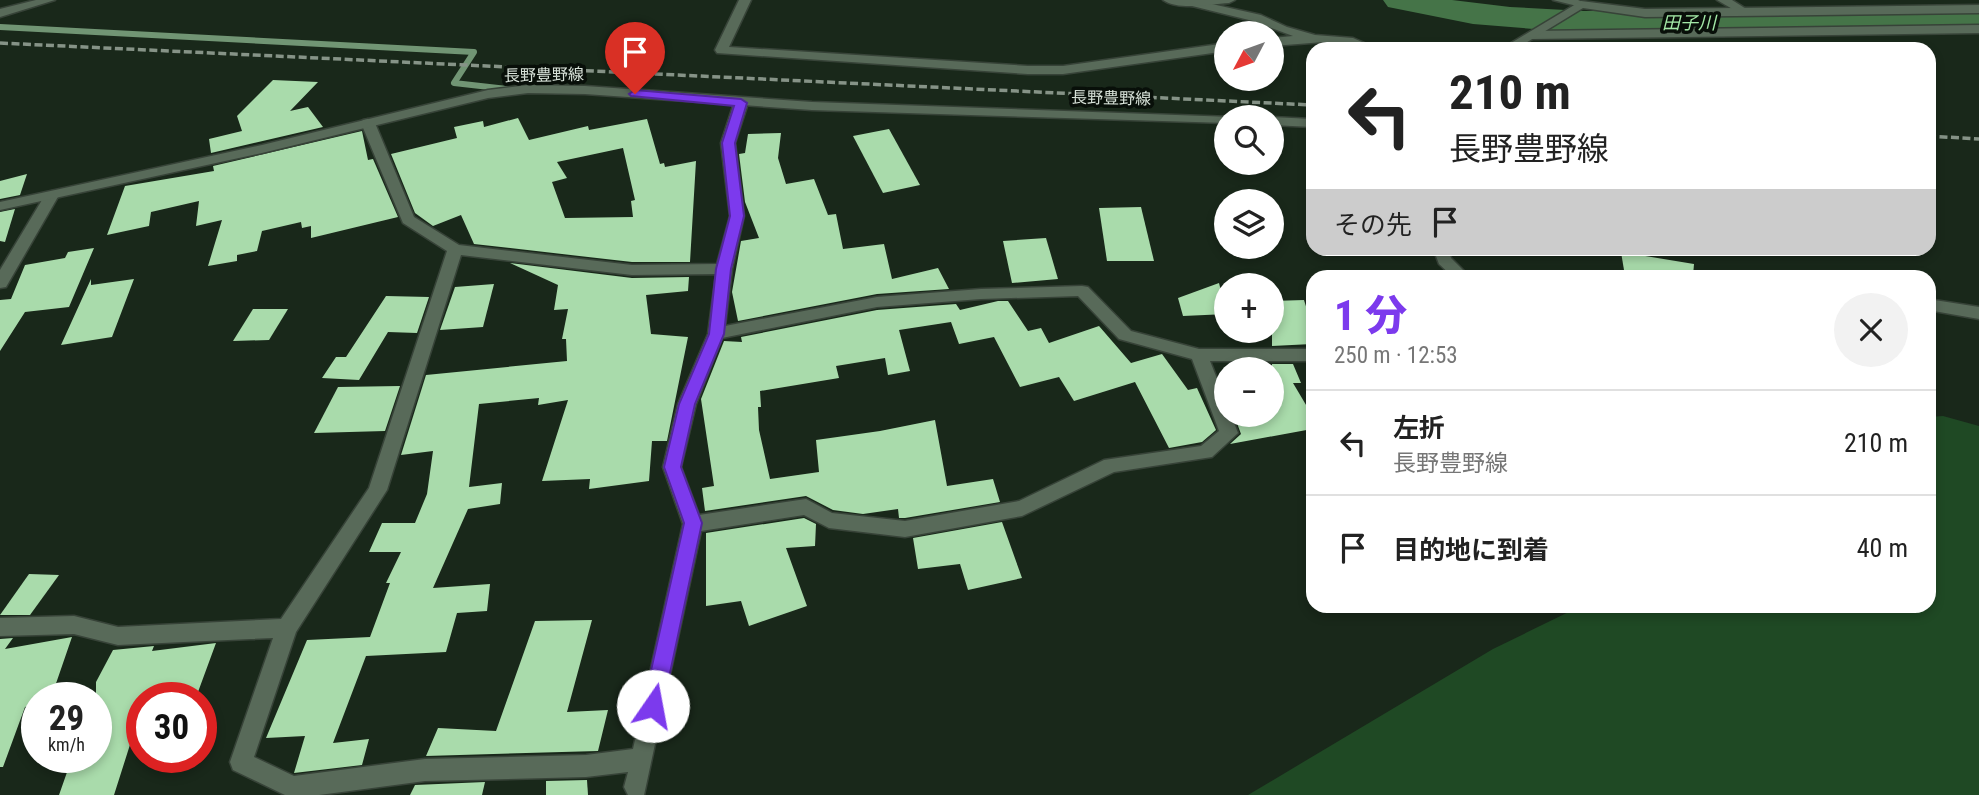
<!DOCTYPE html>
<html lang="ja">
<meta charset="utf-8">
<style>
body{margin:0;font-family:"Roboto Condensed","Noto Sans JP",sans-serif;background:#f2f2f2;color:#222;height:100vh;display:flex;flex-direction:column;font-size:26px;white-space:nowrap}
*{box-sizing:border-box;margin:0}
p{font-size:23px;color:#767676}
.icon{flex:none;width:38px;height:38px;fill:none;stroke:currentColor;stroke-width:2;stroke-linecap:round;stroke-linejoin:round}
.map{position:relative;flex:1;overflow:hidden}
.sheet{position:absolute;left:1306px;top:270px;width:630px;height:343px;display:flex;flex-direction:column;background:#fff;border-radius:21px;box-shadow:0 4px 10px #0003}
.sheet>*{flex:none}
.banner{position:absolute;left:1306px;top:42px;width:630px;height:214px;border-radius:21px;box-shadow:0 4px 10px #0003;background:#fff;color:#222;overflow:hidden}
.needle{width:46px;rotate:229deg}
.tools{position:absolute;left:1214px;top:21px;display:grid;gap:14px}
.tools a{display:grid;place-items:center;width:70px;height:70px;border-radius:50%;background:#fff;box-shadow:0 4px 10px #0003;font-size:35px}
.speed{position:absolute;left:21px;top:682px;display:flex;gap:14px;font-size:35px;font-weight:700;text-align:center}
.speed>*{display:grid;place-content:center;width:91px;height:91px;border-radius:50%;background:#fff;box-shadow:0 4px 10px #0003;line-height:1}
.speed small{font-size:18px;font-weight:400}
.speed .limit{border:10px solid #d22;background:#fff;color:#111}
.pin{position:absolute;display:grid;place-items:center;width:60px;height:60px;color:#fff;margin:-72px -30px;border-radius:50% 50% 50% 0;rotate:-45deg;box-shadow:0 0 7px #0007}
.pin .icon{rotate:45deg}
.me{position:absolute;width:77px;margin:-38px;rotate:12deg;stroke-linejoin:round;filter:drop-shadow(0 0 5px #0008)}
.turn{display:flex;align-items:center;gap:24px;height:147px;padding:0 28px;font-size:32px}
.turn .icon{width:91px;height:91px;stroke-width:2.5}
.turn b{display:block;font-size:49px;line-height:60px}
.then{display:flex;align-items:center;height:66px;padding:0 28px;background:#0003;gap:14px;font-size:26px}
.round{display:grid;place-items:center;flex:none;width:74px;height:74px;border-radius:37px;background:#f2f2f2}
.overview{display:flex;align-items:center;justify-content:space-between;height:119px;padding:0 28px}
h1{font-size:42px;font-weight:800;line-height:52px;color:#7c3aed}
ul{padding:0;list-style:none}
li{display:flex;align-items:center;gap:21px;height:105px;padding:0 28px;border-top:2px solid #e0e0e0}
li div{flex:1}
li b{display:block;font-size:26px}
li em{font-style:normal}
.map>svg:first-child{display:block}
.green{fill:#1f4924}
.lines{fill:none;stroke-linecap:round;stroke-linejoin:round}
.stream{stroke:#719574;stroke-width:6}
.river{fill:#457448;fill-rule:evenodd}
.building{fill:#a9dbab;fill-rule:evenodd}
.minor-casing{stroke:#374338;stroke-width:3}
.tertiary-casing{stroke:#374338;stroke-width:3}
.secondary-casing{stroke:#374338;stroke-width:3}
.minor{fill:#586a59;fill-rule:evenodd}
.tertiary{fill:#586a59;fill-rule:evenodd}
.secondary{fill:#586a59;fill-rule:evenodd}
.rail{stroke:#869387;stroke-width:3.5;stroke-dasharray:8 3.5;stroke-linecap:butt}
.route{fill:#7c3aed;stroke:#51269a;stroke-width:2}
.labels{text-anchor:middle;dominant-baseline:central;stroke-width:7;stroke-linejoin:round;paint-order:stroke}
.far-street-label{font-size:16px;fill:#d9e3da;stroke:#080f09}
.far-water-label{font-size:18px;font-style:italic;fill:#a3e9a7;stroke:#080f09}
</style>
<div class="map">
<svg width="1979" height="795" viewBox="0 0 1979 795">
<rect width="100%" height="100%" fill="#19281a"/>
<polygon class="green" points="1943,416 1979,426 1979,795 1248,795 1493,649 1581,606 1928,606 1929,417"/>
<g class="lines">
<polyline class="stream" points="0,27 474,52 454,83 507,89"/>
<polygon class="river" points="1383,0 1452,0 1510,7 1584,11 1979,10 1979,30 1547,30 1473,24 1388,7"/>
</g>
<g class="building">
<polygon points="273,80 318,82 290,111 308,107 323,127 211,153 209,139 242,131 237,116"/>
<path d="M518,118L529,140L588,126L589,130L647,119L660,164L664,163L665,167L696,161L690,262H632L474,244L461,215L433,226L415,213L391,154L457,138L454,127L483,121L484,127ZM623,148L635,200L631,201L633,217L565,218L552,182L567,178L557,162Z"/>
<polygon points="889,129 920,185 883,193 853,136"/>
<polygon points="362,131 368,160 373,159 398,217 311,238 311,226 302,228 301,222 262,231 257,251 237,255 237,261 208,266 222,220 196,226 199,201 151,212 149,226 107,235 125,186 214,171 213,166"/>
<polygon points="781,133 778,158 786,184 814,179 828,215 836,214 843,249 884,244 892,279 938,268 949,289 877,294 738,321 732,292 741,241 759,238 745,202 739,154 745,153 748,134"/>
<polygon points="27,174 20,195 0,199 0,181"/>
<polygon points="1141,207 1154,261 1107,261 1099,208"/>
<polygon points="15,209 5,242 0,241 0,212"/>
<polygon points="1046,238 1058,279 1012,283 1003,241"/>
<polygon points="94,248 69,307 25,312 0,351 0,300 11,299 25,265 65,258 68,252"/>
<polygon points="1621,252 1694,264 1693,276 1625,276"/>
<polygon points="510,263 632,278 689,277 688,291 646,295 651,334 688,337 667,441 652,441 649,481 589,489 590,479 542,481 568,400 538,405 539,398 479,404 469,487 502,483 500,504 468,509 433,588 490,584 487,611 457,613 446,652 366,656 333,743 369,739 362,765 294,773 305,736 266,738 307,640 370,637 390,583 386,583 401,552 369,552 382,523 415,523 427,494 433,451 401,455 426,375 567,361 566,339 562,339 568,309 554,310 558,285"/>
<polygon points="91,279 91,285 134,279 112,337 61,345"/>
<polygon points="1219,283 1227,314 1183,316 1178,298"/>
<polygon points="494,284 483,327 440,330 455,287"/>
<polygon points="386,296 429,297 417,333 388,332 359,380 322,378 336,357 346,357"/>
<polygon points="1304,300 1312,326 1312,344 1272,346 1272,301"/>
<polygon points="998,301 1008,301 1028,331 1041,328 1049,343 1099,326 1131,363 1162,354 1188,390 1197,388 1216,430 1202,442 1169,448 1135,382 1074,401 1059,377 1020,387 994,337 959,344 951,322 899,330 910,371 888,375 885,358 836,366 839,378 760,391 761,407 758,407 759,430 770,479 819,472 816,440 880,431 935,420 947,486 993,479 1000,502 905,518 899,518 898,509 863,514 833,510 806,496 705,511 702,488 714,486 701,399 724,341 742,342 741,337 877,310 956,304 960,310"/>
<polygon points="253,309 288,309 269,340 233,341"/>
<polygon points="1272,364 1293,364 1301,383 1293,383 1312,415 1312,429 1230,444 1241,434 1234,415 1272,415"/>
<polygon points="400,386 385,431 314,433 338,387"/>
<polygon points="804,518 816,524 815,546 786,548 807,606 749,626 741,601 706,606 706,533"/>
<polygon points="1002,522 1022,578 968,590 960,564 918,569 913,538"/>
<polygon points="29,574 59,575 30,615 0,615"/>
<polygon points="592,620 567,712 608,710 598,751 426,756 438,728 496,731 535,621"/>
<polygon points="72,637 51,698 37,698 37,704 25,707 3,767 0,767 0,639 13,638 5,649"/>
<polygon points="216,643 198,692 142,698 142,707 114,795 59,795 72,758 96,758 96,682 113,650 154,646 152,651"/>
<polygon points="587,780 588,795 546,795 546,781"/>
<polygon points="485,782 482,795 410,795 415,785"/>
</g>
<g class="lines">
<g class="minor-casing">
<g id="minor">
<polygon points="36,0 55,0 0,17 0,9"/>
<polygon points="739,0 751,0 729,47 1028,66 1063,66 1227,43 1227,51 1063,74 1028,74 717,53 715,50"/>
<polygon points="1184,0 1194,0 1261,15 1287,27 1315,35 1353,38 1378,49 1324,42 1272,46 1272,38 1293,36 1253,21 1184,4"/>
<polygon points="1717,0 1732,0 1751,12 1741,14"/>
<polygon points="1979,25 1979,33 1532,39 1526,35 1532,31"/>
<path d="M741,99L748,103L735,143L744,216L732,269L725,326L877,297L981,289L1082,286L1088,287L1131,331L1199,349H1312V361H1210L1227,404V415H1231L1238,433L1212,457L1114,472L1022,516L905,537L829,528L804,515L701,531L644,795H628L624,787L628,772L586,777L425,781L319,795H285L233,770L230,762L273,638L118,645L74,634L0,636V618L74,616L118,627L281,619L369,488L447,251L403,223L361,123L363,120L368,119L375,123L414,217L459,245L632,265L717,264L730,216L721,143L734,103ZM461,255L632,275L716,274L708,334L678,404L663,467L683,524L633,749L586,755L425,759L294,776L254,757L296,632L387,490ZM1078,296L1119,339L1192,359L1219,431L1201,446L1104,460L1019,501L905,521L832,513L806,499L699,515L681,467L696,404L722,338L877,307L981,299Z"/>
<polygon points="52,191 59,195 6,287 0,288 0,270 45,195"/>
<polygon points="1433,248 1448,248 1451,258 1469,276 1452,276 1439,264"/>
<polygon points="1928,299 1979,307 1979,319 1928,310"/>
</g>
</g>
<g class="tertiary-casing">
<g id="tertiary">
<path d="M1163,0H1235L1229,3C1210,4 1179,11 1163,0Z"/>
<polygon points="1553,0 1578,0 1587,4 1581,7"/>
</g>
</g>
<g class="secondary-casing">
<g id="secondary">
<polygon points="1581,1 1645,9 1979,5 1979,13 1645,17 1583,8 1516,49 1501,49"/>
<polygon points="528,85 585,86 812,102 1232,117 1227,117 1227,123 812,110 585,94 528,93 488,98 262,153 0,210 0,202 262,145 488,90"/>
<polygon points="1271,117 1272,117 1312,119 1312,127 1272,125"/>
</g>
</g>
<use href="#minor" class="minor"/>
<use href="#tertiary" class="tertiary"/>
<use href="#secondary" class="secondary"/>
<g class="rail">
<polyline points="0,43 1312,105"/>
<polyline points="1928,136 1979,139"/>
</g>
</g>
<polygon class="route" points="635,90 741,99 747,103 735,143 744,216 731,269 724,334 695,404 681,467 702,523 663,706 660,713 653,716 645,713 643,706 684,523 664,467 679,404 709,334 716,269 730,216 722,143 734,106 631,96 629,94"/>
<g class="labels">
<g class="far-street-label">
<text transform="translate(544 75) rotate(-1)">長野豊野線</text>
<text transform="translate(1111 98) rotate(1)">長野豊野線</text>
</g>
<g class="far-water-label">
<text x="1689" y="22">田子川</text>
</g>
</g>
</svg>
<div class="tools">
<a><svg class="needle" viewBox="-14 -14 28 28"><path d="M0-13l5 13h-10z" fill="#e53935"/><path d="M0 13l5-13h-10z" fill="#767676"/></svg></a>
<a><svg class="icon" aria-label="search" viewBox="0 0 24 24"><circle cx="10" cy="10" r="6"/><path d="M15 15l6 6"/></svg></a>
<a><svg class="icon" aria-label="layers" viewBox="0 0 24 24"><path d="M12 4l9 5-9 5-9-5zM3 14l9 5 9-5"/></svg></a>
<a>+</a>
<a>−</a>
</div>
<div class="speed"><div>29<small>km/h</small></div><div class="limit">30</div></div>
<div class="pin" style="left:635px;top:94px;background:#d93025"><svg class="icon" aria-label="arrive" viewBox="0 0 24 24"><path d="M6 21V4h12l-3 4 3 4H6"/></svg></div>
<svg class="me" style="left:653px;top:706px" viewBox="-20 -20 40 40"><circle r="19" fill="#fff"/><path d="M0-13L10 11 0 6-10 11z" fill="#7c3aed"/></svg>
<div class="banner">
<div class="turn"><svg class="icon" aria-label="left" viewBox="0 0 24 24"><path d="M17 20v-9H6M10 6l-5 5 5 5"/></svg><div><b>210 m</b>長野豊野線</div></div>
<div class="then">その先<svg class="icon" aria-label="arrive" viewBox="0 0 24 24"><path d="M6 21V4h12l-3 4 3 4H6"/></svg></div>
</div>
<section class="sheet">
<div class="overview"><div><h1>1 分</h1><p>250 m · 12:53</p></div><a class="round"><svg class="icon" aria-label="close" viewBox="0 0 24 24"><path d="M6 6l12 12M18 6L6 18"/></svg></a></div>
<ul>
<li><svg class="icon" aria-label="left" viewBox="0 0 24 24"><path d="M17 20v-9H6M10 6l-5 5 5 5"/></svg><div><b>左折</b><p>長野豊野線</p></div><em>210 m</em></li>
<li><svg class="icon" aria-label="arrive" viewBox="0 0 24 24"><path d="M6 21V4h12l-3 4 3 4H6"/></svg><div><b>目的地に到着</b></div><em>40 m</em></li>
</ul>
</section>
</div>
